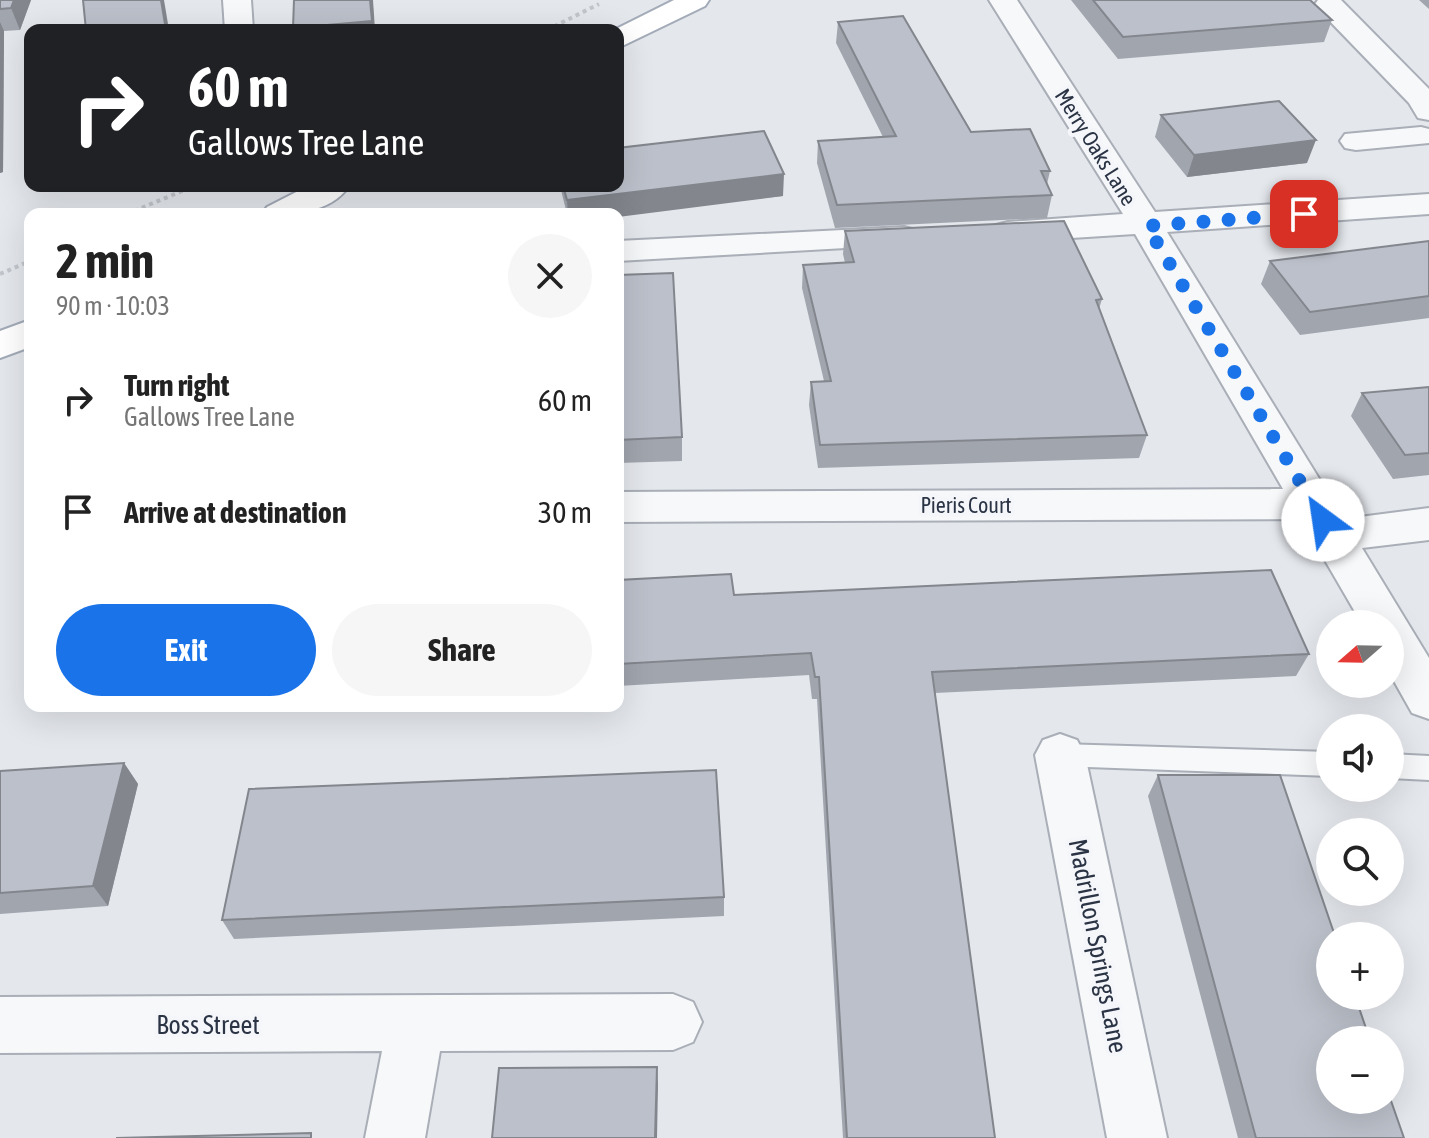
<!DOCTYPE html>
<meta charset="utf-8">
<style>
body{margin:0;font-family:"Asap Condensed",sans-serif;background:#f6f6f6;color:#222;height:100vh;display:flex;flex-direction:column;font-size:30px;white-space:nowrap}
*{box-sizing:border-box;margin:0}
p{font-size:26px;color:#767676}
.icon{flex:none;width:44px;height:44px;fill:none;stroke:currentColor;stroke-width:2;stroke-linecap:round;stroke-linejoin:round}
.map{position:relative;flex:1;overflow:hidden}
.details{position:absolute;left:24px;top:208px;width:600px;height:504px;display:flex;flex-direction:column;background:#fff;border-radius:16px;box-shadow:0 8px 32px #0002}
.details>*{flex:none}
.guide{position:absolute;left:24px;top:24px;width:600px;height:168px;border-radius:16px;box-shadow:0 8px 32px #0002;background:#202124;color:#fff;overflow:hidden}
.needle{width:52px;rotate:250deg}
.buttons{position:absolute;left:1316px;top:610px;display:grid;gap:16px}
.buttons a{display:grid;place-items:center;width:88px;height:88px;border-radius:50%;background:#fff;box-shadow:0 8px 32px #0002;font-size:40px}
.pin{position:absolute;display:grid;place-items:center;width:68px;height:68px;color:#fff;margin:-34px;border-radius:16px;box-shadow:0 4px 12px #0006}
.me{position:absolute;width:88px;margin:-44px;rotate:329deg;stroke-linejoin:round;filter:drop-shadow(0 0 6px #0008)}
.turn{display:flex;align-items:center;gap:28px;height:168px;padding:0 32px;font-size:36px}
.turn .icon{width:104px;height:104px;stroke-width:2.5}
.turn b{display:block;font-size:56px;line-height:68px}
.round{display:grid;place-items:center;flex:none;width:84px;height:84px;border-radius:42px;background:#f6f6f6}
.overview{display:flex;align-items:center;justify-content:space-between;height:136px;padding:0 32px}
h1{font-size:48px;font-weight:700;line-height:60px}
.primary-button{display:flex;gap:16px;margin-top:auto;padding:16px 32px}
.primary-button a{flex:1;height:92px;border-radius:48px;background:#1a73e8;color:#fff;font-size:32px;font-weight:700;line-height:92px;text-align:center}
.primary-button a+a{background:#f6f6f6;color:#222}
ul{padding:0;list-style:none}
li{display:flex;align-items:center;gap:24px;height:112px;padding:0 32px}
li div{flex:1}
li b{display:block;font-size:30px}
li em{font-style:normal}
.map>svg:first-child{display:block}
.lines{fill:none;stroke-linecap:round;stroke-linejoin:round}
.lane-casing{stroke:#a9aeb7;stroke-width:4}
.street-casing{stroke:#a9aeb7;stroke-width:4}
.primary-casing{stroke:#a3abb8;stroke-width:4}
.path{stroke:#c2c5cb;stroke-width:4;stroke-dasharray:4 4;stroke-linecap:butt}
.lane{fill:#f7f8fa;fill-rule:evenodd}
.street{fill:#f7f8fa;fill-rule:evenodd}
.primary{fill:#fff;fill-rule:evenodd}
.wall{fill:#a1a5ae}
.shaded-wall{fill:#83868d}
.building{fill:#bbc0ca;stroke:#83868d;stroke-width:2}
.route{stroke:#1a73e8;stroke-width:14;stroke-dasharray:0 25.2}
.labels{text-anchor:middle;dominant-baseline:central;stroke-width:8;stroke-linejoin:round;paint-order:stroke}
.street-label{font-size:22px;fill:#2b3445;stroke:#f4f6f9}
.near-street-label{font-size:26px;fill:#2b3445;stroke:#f4f6f9}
</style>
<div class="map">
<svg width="1429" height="1138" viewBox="0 0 1429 1138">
<rect width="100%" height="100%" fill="#e4e7ec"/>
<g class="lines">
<g class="lane-casing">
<g id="lane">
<polygon points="1060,744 1330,752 1330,776 1060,766 1050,763 1047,755 1050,747"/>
<polygon points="1390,754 1429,756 1429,780 1390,778"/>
</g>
</g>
<g class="street-casing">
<g id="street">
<polygon points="223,0 251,0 253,30 225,30"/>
<polygon points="989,0 1017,0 1155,212 1429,194 1429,214 1167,232 1344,519 1429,508 1429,540 1362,548 1429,658 1429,719 1412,713 1390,674 1390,624 1362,624 1301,519 618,522 618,492 1283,489 1135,234 1008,242 996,239 991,232 996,225 1008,222 1123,214"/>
<polygon points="1318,0 1341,0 1429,89 1429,120 1418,118 1409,103 1319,10 1315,4"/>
<polygon points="1421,127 1429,129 1429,143 1356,150 1345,148 1340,141 1345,134"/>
<polygon points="904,227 916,230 921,237 916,244 618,261 618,241"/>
<polygon points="1060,734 1077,740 1085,755 1167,1138 1107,1138 1035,755 1043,740"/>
<polygon points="673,994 693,1002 702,1022 693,1042 673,1050 440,1051 425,1138 365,1138 382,1051 0,1053 0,997"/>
</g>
</g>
<g class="primary-casing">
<g id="primary">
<polygon points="674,0 709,0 705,6 618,48 618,30 614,30"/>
<path d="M308,186H349C330,214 292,214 262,214L267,207Z"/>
<polygon points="30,320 30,347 0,358 0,331"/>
</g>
</g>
<g class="path">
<polyline points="547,30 599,4"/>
<polyline points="127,214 194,186"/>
<polyline points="0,274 30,261"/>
</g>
<use href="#lane" class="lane"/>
<use href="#street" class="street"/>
<use href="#primary" class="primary"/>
</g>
<g class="wall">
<polygon points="0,0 31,0 20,30 4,31 3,172 0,173"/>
<polygon points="1071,0 1310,0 1332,20 1324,42 1118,59"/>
<polygon points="1419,0 1429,0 1429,9"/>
<polygon points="838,22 971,132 1050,171 1047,184 1052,195 1047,218 835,228 817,163 818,141 883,137 836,43"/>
<polygon points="1161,115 1307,163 1187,177 1155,137"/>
<polygon points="560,186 618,186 783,196 618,214 567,214"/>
<polygon points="845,231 1102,299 1099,309 1147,435 1139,458 818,468 809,405 811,382 824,381 802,288 803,265 845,263 843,254"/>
<polygon points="1429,241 1429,318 1300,335 1261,284 1270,261"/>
<polygon points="618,275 682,437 682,461 618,463"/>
<polygon points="1429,387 1429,475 1393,479 1351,416 1362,393"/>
<polygon points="618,580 734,595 1309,654 1296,676 935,693 995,1138 843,1138 817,699 812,699 809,675 618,686"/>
<polygon points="124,763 138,784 108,906 0,914 0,771"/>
<polygon points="1158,775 1404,1138 1238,1138 1148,796"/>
<polygon points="724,897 724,916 234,939 222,920"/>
</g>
<g class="shaded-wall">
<polygon points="14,0 31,0 20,30 11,8"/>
<polygon points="161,0 164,0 169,30 166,30"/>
<polygon points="370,0 373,0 375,30 294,30 293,28"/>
<polygon points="0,22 4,31 3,172 0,173"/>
<polygon points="1316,140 1307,163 1187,177 1194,155"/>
<polygon points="784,174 783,196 618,217 618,214 568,214 567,200"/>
<polygon points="124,763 138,784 108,906 93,886"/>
<polygon points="657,1067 658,1084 657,1138 655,1138"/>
</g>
<g class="building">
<polygon points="0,0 14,0 11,8 0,9"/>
<polygon points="83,0 161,0 166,30 86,30"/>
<polygon points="294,0 370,0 372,21 293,28"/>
<polygon points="1093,0 1310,0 1332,20 1123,37"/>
<polygon points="903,16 971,132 1030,129 1050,171 1041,171 1052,195 837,205 818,141 896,136 838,22"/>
<polygon points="1279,101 1316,140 1194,155 1161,115"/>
<polygon points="764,131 784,174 567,200 563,186 618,186 618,148"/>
<polygon points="1064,221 1102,299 1096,300 1147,435 820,445 811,382 831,381 803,265 854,262 845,231"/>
<polygon points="1429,241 1429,296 1310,312 1270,261"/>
<polygon points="673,273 682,437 618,440 618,275"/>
<polygon points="1429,387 1429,453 1405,455 1362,393"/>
<polygon points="1271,570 1309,654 932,672 995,1138 847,1138 819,677 815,677 811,653 618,664 618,580 731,574 734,595"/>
<polygon points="124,763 93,886 0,893 0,771"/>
<polygon points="716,770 724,897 222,920 249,789"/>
<polygon points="1158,775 1280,775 1335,936 1330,936 1330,996 1355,996 1370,1040 1330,1040 1330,1100 1390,1100 1390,1098 1404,1138 1256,1138"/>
<polygon points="657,1067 655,1138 492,1138 499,1068"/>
<polygon points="311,1133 311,1138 116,1138"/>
</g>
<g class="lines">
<polyline class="route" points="1304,214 1147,226 1323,520"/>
</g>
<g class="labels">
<g class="street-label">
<text transform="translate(1096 147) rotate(58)">Merry Oaks Lane</text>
<text x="966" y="505">Pieris Court</text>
</g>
<g class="near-street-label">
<text transform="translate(1098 946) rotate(79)">Madrillon Springs Lane</text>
<text x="208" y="1025">Boss Street</text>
</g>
</g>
</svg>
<div class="buttons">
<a><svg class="needle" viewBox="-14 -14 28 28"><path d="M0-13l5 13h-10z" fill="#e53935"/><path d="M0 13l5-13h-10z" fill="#767676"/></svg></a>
<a><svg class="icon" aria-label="sound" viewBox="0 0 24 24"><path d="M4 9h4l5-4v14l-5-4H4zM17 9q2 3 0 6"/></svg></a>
<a><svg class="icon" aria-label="search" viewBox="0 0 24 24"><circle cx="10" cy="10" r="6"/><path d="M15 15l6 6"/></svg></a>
<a>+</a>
<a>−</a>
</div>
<div class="pin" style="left:1304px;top:214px;background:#d93025"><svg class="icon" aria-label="arrive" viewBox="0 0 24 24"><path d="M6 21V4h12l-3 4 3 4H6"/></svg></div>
<svg class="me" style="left:1323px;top:520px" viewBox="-20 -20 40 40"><circle r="19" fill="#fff"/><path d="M0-13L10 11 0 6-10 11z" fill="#1a73e8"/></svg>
<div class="guide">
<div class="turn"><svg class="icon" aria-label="right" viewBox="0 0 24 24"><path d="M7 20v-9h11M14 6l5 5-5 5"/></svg><div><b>60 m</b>Gallows Tree Lane</div></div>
</div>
<section class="details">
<div class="overview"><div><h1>2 min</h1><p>90 m · 10:03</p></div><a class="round"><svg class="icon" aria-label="close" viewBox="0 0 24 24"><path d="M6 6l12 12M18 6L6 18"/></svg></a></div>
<ul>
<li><svg class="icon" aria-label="right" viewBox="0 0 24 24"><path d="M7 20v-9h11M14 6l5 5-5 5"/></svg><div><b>Turn right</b><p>Gallows Tree Lane</p></div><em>60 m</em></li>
<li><svg class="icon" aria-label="arrive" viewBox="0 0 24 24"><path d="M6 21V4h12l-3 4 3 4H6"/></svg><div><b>Arrive at destination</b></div><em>30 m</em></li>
</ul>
<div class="primary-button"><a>Exit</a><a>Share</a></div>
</section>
</div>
